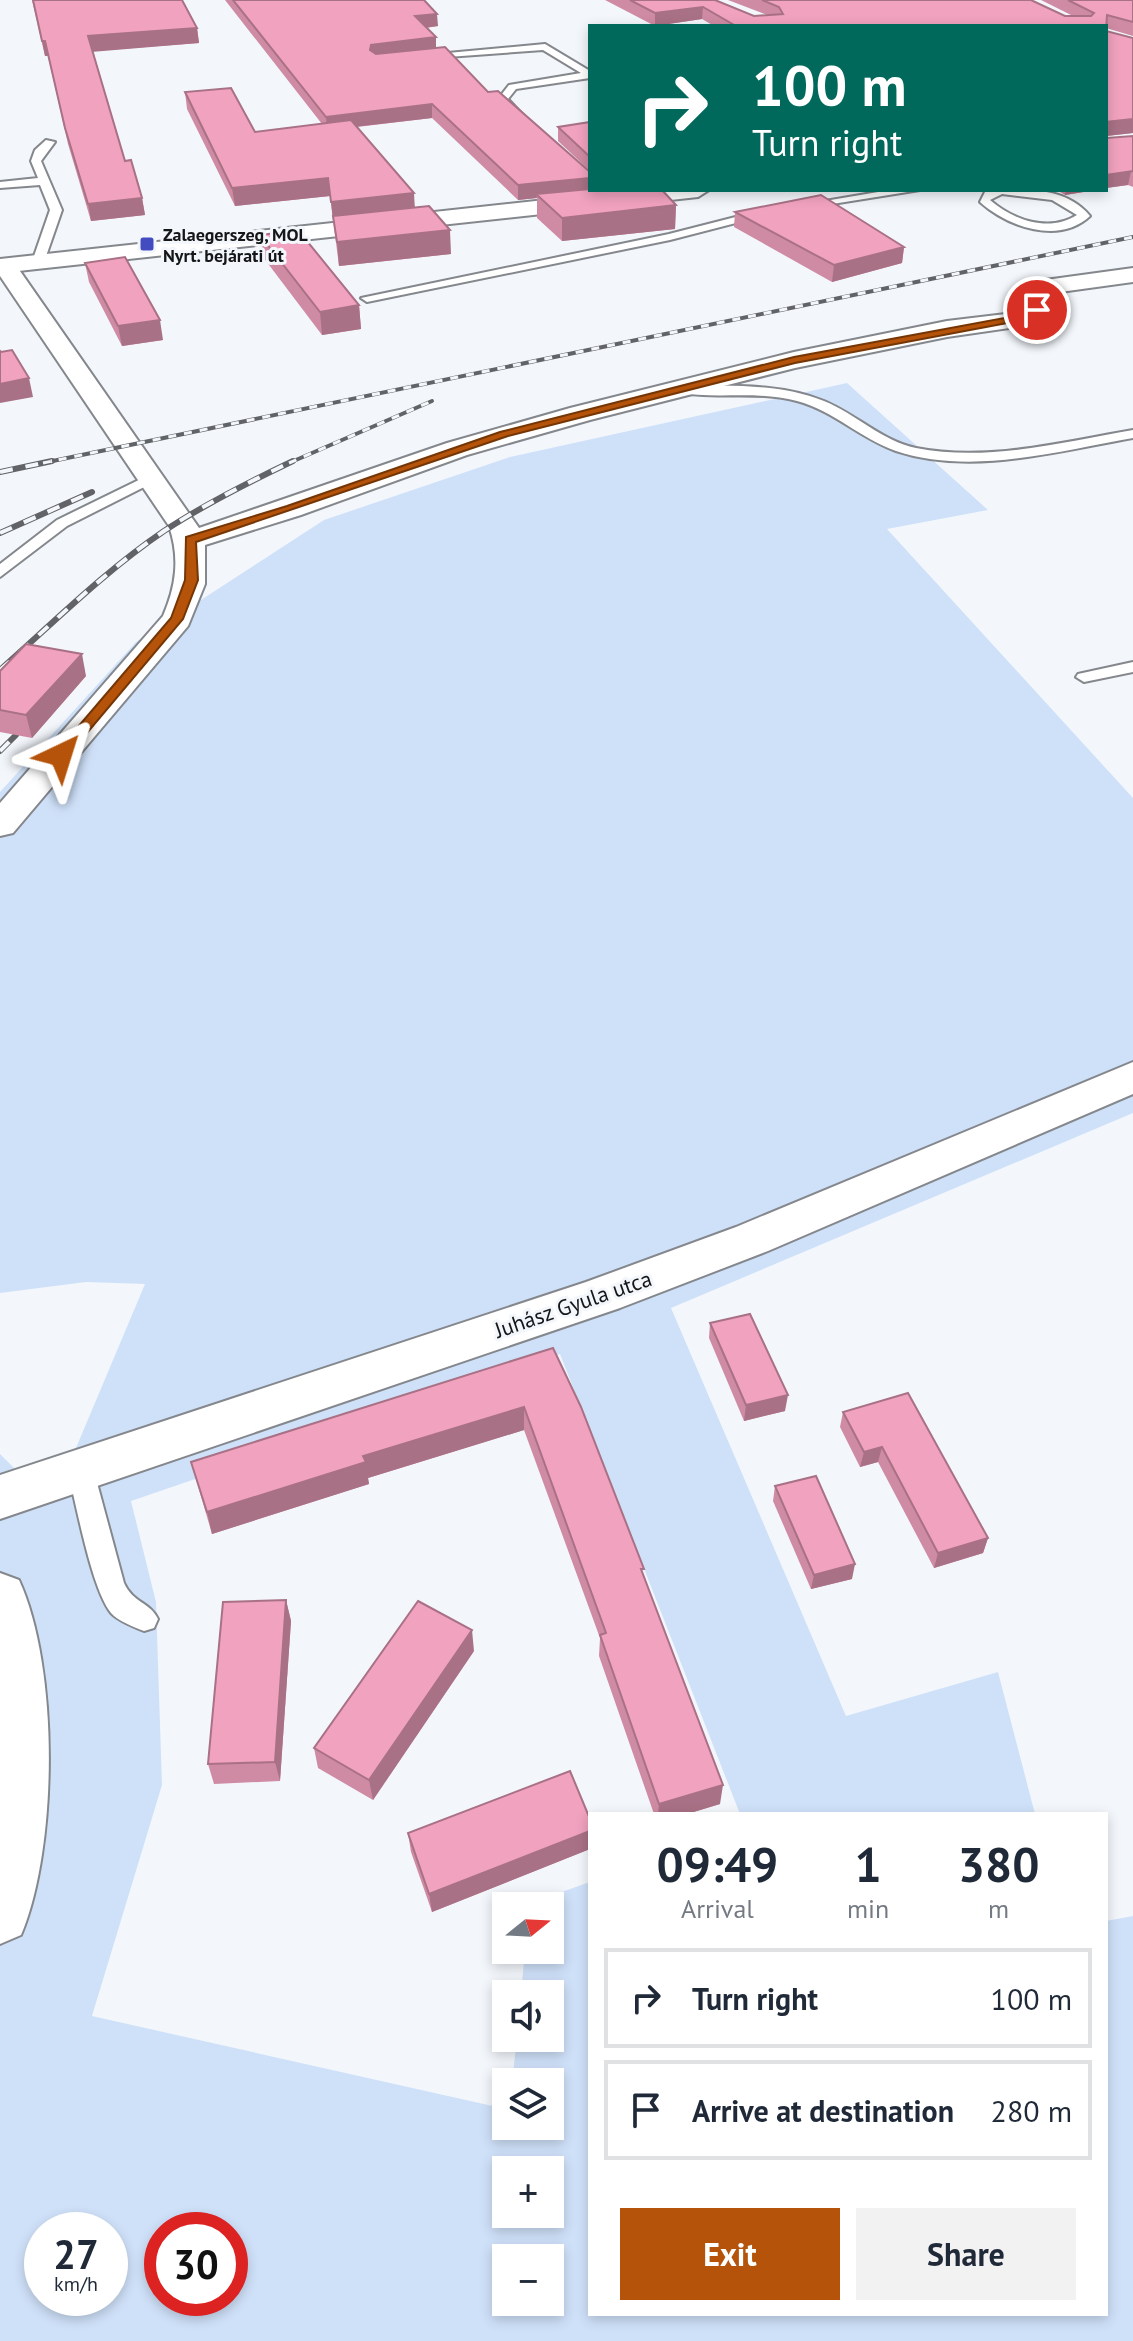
<!DOCTYPE html>
<meta charset="utf-8">
<style>
body{margin:0;font-family:"PT Sans",sans-serif;background:#f2f2f3;color:#1f2937;height:100vh;display:flex;flex-direction:column;font-size:30px;white-space:nowrap}
*{box-sizing:border-box;margin:0}
p{font-size:26px;color:#747a83}
.icon{flex:none;width:44px;height:44px;fill:none;stroke:currentColor;stroke-width:2;stroke-linecap:round;stroke-linejoin:round}
.map{position:relative;flex:1;overflow:hidden}
.drawer{position:absolute;left:588px;top:1812px;width:520px;height:504px;display:flex;flex-direction:column;background:#fff;border-radius:0px;box-shadow:0 4px 12px #0003}
.drawer>*{flex:none}
.guide{position:absolute;left:588px;top:24px;width:520px;height:168px;border-radius:0px;box-shadow:0 4px 12px #0003;background:#00695c;color:#fff;overflow:hidden}
.needle{width:52px;rotate:72deg}
.controls{position:absolute;left:492px;top:1892px;display:grid;gap:16px}
.controls a{display:grid;place-items:center;width:72px;height:72px;border-radius:0px;background:#fff;box-shadow:0 4px 12px #0003;font-size:40px}
.speed{position:absolute;left:24px;top:2212px;display:flex;gap:16px;font-size:40px;font-weight:700;text-align:center}
.speed>*{display:grid;place-content:center;width:104px;height:104px;border-radius:50%;background:#fff;box-shadow:0 4px 12px #0003;line-height:1}
.speed small{font-size:20px;font-weight:400}
.speed .limit{border:12px solid #d22;background:#fff;color:#111}
.pin{position:absolute;display:grid;place-items:center;width:68px;height:68px;color:#fff;margin:-34px;border:4px solid #fff;border-radius:50%;box-shadow:0 2px 8px #0007}
.me{position:absolute;width:88px;margin:-44px;rotate:41deg;stroke-linejoin:round;filter:drop-shadow(0 0 6px #0008)}
.turn{display:flex;align-items:center;gap:28px;height:168px;padding:0 32px;font-size:36px}
.turn .icon{width:104px;height:104px;stroke-width:2.5}
.turn b{display:block;font-size:56px;line-height:68px}
.eta{display:flex;justify-content:space-evenly;align-items:center;height:136px;text-align:center}
.eta b{font-size:48px;font-weight:600;line-height:56px}
.primary-button{display:flex;gap:16px;margin-top:auto;padding:16px 32px}
.primary-button a{flex:1;height:92px;border-radius:0px;background:#b45309;color:#fff;font-size:32px;font-weight:600;line-height:92px;text-align:center}
.primary-button a+a{background:#f2f2f3;color:#1f2937}
ul{padding:0;list-style:none}
li{display:flex;align-items:center;gap:24px;height:100px;margin:0 16px 12px;padding:0 16px;border:4px solid #e0e1e3;border-radius:0px}
li div{flex:1}
li b{display:block;font-size:30px}
li em{font-style:normal}
.map>svg:first-child{display:block}
.green{fill:#cfe1f9;fill-rule:evenodd}
.lines{fill:none;stroke-linecap:round;stroke-linejoin:round}
.lane-casing{stroke:#84878c;stroke-width:4}
.street-casing{stroke:#84878c;stroke-width:4}
.secondary-casing{stroke:#84878c;stroke-width:4}
.lane{fill:#fff;fill-rule:evenodd}
.street{fill:#fff;fill-rule:evenodd}
.secondary{fill:#fff;fill-rule:evenodd}
.rail-far1-casing{stroke:#616366;stroke-width:4}
.rail-casing{stroke:#616366;stroke-width:6}
.rail-far1{stroke:#f3f7fc;stroke-width:3;stroke-dasharray:8;stroke-linecap:butt}
.rail{stroke:#f3f7fc;stroke-width:4;stroke-dasharray:13;stroke-linecap:butt}
.wall{fill:#cf8ba3}
.shaded-wall{fill:#a97185}
.building{fill:#f1a2be;stroke:#a97185;stroke-width:2}
.route{fill:#b45309;stroke:#753606;stroke-width:2}
.poi-dot{fill:#424cc0;stroke:#f3f7fc;stroke-width:3}
.labels{text-anchor:middle;dominant-baseline:central;stroke-width:6;stroke-linejoin:round;paint-order:stroke}
.far-poi-label{font-size:18px;font-weight:bold;fill:#141617;stroke:#f3f7fc;text-anchor:start}
.street-label{font-size:22px;fill:#141617;stroke:#f3f7fc}
</style>
<div class="map">
<svg width="1133" height="2341" viewBox="0 0 1133 2341">
<rect width="100%" height="100%" fill="#f3f7fc"/>
<path class="green" d="M847,383L988,510L887,529L1133,798V1113L671,1308L846,1716L998,1672L1035,1814H740L560,1354L131,1501L156,1602L162,1785L92,2016L506,2109V2126H550V2082H512L517,2038H550V1994H521L525,1950H550V1906H529L530,1903L590,1882V2314H1106V1921L1133,1916V2341H0V1454L20,1474L73,1455L145,1284L86,1282L0,1293V792L136,642L324,520L510,457ZM506,2170H550V2214H506ZM42,2230H110V2298H42ZM162,2230H230V2298H162ZM506,2258H550V2302H506Z"/>
<g class="lines">
<g class="lane-casing">
<g id="lane">
<polygon points="545,44 590,71 590,78 516,89 508,99 524,116 519,119 498,99 509,85 581,73 543,50 420,59 415,56"/>
<polygon points="46,140 55,142 41,161 62,210 44,262 38,266 32,262 50,210 40,185 0,188 0,182 38,178 31,161 35,150"/>
<polygon points="890,190 920,190 801,209 795,206"/>
<path d="M991,190C1026,190 1065,186 1090,216C1059,245 1008,227 980,202L985,192ZM1002,194L1052,200L1077,215C1049,233 1013,220 990,200Z"/>
<polygon points="763,210 767,215 670,240 367,302 361,298 669,234"/>
<path d="M680,385C728,386 779,383 824,401C856,414 882,441 916,448C988,462 1063,442 1133,430V438C1058,451 971,476 896,451C861,439 834,411 797,401C757,390 715,400 675,392L673,389Z"/>
<polygon points="151,474 158,478 156,481 67,526 0,577 0,564 57,520"/>
<polygon points="1133,662 1133,672 1084,682 1076,677 1078,674"/>
<path d="M80,1457L89,1460L93,1468L124,1583C133,1603 150,1602 158,1619L154,1628L144,1631C134,1627 118,1621 111,1613C91,1588 76,1502 67,1468L71,1460Z"/>
</g>
</g>
<g class="street-casing">
<g id="street">
<path d="M5,259L13,261L199,528L447,443L570,408L794,352L947,321L1022,312L1029,289L1038,281L1133,268V282L1053,293L1048,315L1037,324L947,337L795,368L590,420L467,455L301,515L205,545V584L188,626L13,833L0,836V803L163,616C176,586 180,558 169,526L0,276V260Z"/>
<polygon points="1133,1062 1133,1094 768,1251 620,1308 0,1519 0,1475 586,1282 736,1227"/>
<path d="M0,1573L19,1580C59,1667 58,1847 21,1935L0,1944Z"/>
</g>
</g>
<g class="secondary-casing">
<polygon id="secondary" points="637,190 709,190 698,197 0,273 0,259"/>
</g>
<use href="#lane" class="lane"/>
<use href="#street" class="street"/>
<use href="#secondary" class="secondary"/>
<g class="rail-far1-casing">
<g id="rail-far1">
<polyline points="43,463 1133,237"/>
<polyline points="289,463 432,401"/>
</g>
</g>
<g class="rail-casing">
<g id="rail">
<polyline points="0,472 52,461"/>
<polyline points="0,533 92,492"/>
<path d="M0,670C53,623 105,571 164,531C205,504 249,482 293,461"/>
<polyline points="0,751 16,735"/>
</g>
</g>
<use href="#rail-far1" class="rail-far1"/>
<use href="#rail" class="rail"/>
</g>
<g class="wall">
<polygon points="32,0 182,0 197,28 199,43 93,51 125,161 142,198 145,215 91,221 68,144 48,56 45,56"/>
<polygon points="225,0 424,0 438,26 426,28 436,48 488,92 590,172 676,205 675,229 562,241 537,218 537,198 518,200 432,118 357,127 415,207 451,254 339,266 330,196 235,206 187,109 185,92 255,132 322,124"/>
<polygon points="605,0 715,0 754,16 767,15 728,0 1031,0 1065,16 1073,16 1041,0 1133,0 1133,36 1106,28 1106,31 1133,133 1107,136 1107,138 1133,136 1133,187 1128,185 1106,188 1106,26 714,26 702,19 655,26"/>
<polygon points="590,122 590,171 558,141 558,127"/>
<polygon points="1057,190 1096,190 1065,195"/>
<polygon points="735,212 904,247 902,263 832,282 734,227"/>
<polygon points="260,235 359,305 361,329 322,335 263,257"/>
<polygon points="85,263 163,340 122,346 89,282"/>
<polygon points="0,671 86,676 32,738 0,732"/>
<polygon points="710,1323 785,1411 744,1421 709,1338"/>
<polygon points="553,1348 644,1576 720,1804 687,1814 654,1814 599,1656 600,1638 524,1430 368,1478 369,1484 212,1534 191,1462"/>
<polygon points="843,1412 988,1538 983,1553 934,1568 878,1462 860,1467 840,1427"/>
<polygon points="775,1486 852,1579 811,1589 773,1501"/>
<polygon points="286,1600 291,1621 280,1781 214,1784 208,1764"/>
<polygon points="474,1651 373,1800 318,1768 314,1748"/>
<polygon points="590,1819 590,1849 432,1912 411,1852 408,1833"/>
</g>
<g class="shaded-wall">
<polygon points="703,7 702,19 655,26 655,13"/>
<polygon points="437,14 438,26 416,29 415,16"/>
<polygon points="197,28 199,43 91,52 88,36"/>
<polygon points="436,37 436,50 372,58 370,50 371,45"/>
<polygon points="42,41 45,41 48,56 45,56"/>
<polygon points="432,104 432,118 327,130 326,117"/>
<polygon points="1133,119 1133,133 1106,136 1106,122"/>
<polygon points="1131,171 1128,185 1106,188 1106,175"/>
<polygon points="328,178 330,196 235,206 232,188"/>
<polygon points="590,178 590,190 536,194 537,198 518,200 518,185"/>
<polygon points="1066,190 1096,190 1065,195"/>
<polygon points="414,193 415,211 333,220 331,202"/>
<polygon points="142,198 145,215 91,221 88,204"/>
<polygon points="676,205 675,229 562,241 562,218"/>
<polygon points="450,230 451,254 339,266 337,242"/>
<polygon points="904,247 902,263 832,282 834,265"/>
<polygon points="359,305 361,329 322,335 320,312"/>
<polygon points="160,320 163,340 122,346 118,326"/>
<polygon points="29,378 33,397 0,403 0,384"/>
<polygon points="82,654 86,676 32,738 26,715"/>
<polygon points="788,1395 785,1411 744,1421 746,1405"/>
<polygon points="524,1407 524,1430 368,1478 369,1484 212,1534 207,1512 363,1456"/>
<polygon points="882,1447 878,1462 860,1467 864,1452"/>
<polygon points="988,1538 983,1553 934,1568 938,1553"/>
<polygon points="855,1564 852,1579 811,1589 814,1575"/>
<polygon points="286,1600 291,1621 280,1781 275,1762"/>
<polygon points="472,1630 474,1651 373,1800 369,1780"/>
<polygon points="723,1785 720,1804 687,1814 658,1814 659,1804"/>
<polygon points="590,1831 590,1849 432,1912 429,1894"/>
</g>
<g class="building">
<polygon points="33,0 182,0 197,28 88,36 125,161 131,160 142,198 88,204 65,128 45,41 42,41"/>
<polygon points="233,0 424,0 437,14 415,16 436,37 371,45 370,50 376,54 445,47 488,92 498,91 590,172 590,178 518,185 432,104 326,117"/>
<polygon points="630,0 715,0 754,16 783,14 779,7 762,0 1031,0 1065,16 1091,16 1094,13 1068,0 1133,0 1133,22 1107,15 1106,31 1133,38 1133,119 1106,122 1107,138 1133,136 1133,171 1106,175 1106,26 736,26 703,7 655,13"/>
<polygon points="231,88 255,132 351,120 414,193 331,202 328,178 232,188 185,92"/>
<polygon points="590,122 590,157 558,127"/>
<polygon points="590,189 590,190 662,190 676,205 562,218 536,194"/>
<polygon points="821,195 904,247 834,265 735,212"/>
<polygon points="429,206 450,230 337,242 333,216"/>
<polygon points="298,230 359,305 320,312 260,235"/>
<polygon points="125,257 160,320 118,326 85,263"/>
<polygon points="12,350 29,378 0,384 0,351 1,352"/>
<polygon points="26,644 82,654 26,715 0,710 0,671"/>
<polygon points="750,1314 788,1395 746,1405 710,1323"/>
<polygon points="553,1348 581,1407 644,1569 641,1569 723,1785 659,1804 600,1635 606,1633 524,1407 363,1456 366,1462 207,1512 191,1462"/>
<polygon points="908,1393 988,1538 938,1553 882,1447 864,1452 843,1412"/>
<polygon points="816,1476 855,1564 814,1575 775,1486"/>
<polygon points="286,1600 275,1762 208,1764 223,1602"/>
<polygon points="418,1601 472,1630 369,1780 314,1748"/>
<polygon points="570,1771 590,1819 590,1831 429,1894 408,1833"/>
</g>
<polygon class="route" points="1033,308 1042,310 1039,317 795,363 508,436 196,542 198,580 183,619 66,758 54,755 171,618 185,580 186,537 287,506 500,432 794,357 1031,313"/>
<rect class="poi-dot" x="139" y="236" width="16" height="16" rx="4"/>
<g class="labels">
<g class="far-poi-label">
<text x="163" y="234">Zalaegerszeg, MOL<tspan x="163" dy="21">Nyrt. bejárati út</tspan></text>
</g>
<g class="street-label">
<text transform="translate(573 1304) rotate(-19)">Juhász Gyula utca</text>
</g>
</g>
</svg>
<div class="controls">
<a><svg class="needle" viewBox="-14 -14 28 28"><path d="M0-13l5 13h-10z" fill="#e53935"/><path d="M0 13l5-13h-10z" fill="#747a83"/></svg></a>
<a><svg class="icon" aria-label="sound" viewBox="0 0 24 24"><path d="M4 9h4l5-4v14l-5-4H4zM17 9q2 3 0 6"/></svg></a>
<a><svg class="icon" aria-label="layers" viewBox="0 0 24 24"><path d="M12 4l9 5-9 5-9-5zM3 14l9 5 9-5"/></svg></a>
<a>+</a>
<a>−</a>
</div>
<div class="speed"><div>27<small>km/h</small></div><div class="limit">30</div></div>
<div class="pin" style="left:1037px;top:310px;background:#d93025"><svg class="icon" aria-label="arrive" viewBox="0 0 24 24"><path d="M6 21V4h12l-3 4 3 4H6"/></svg></div>
<svg class="me" style="left:61px;top:755px" viewBox="-20 -20 40 40"><path d="M0-17L14 15 0 8-14 15z" fill="#b45309" stroke="#fff" stroke-width="4"/></svg>
<div class="guide">
<div class="turn"><svg class="icon" aria-label="right" viewBox="0 0 24 24"><path d="M7 20v-9h11M14 6l5 5-5 5"/></svg><div><b>100 m</b>Turn right</div></div>
</div>
<section class="drawer">
<div class="eta">
<div><b>09:49</b><p>Arrival</p></div>
<div><b>1</b><p>min</p></div>
<div><b>380</b><p>m</p></div>
</div>
<ul>
<li><svg class="icon" aria-label="right" viewBox="0 0 24 24"><path d="M7 20v-9h11M14 6l5 5-5 5"/></svg><div><b>Turn right</b></div><em>100 m</em></li>
<li><svg class="icon" aria-label="arrive" viewBox="0 0 24 24"><path d="M6 21V4h12l-3 4 3 4H6"/></svg><div><b>Arrive at destination</b></div><em>280 m</em></li>
</ul>
<div class="primary-button"><a>Exit</a><a>Share</a></div>
</section>
</div>
